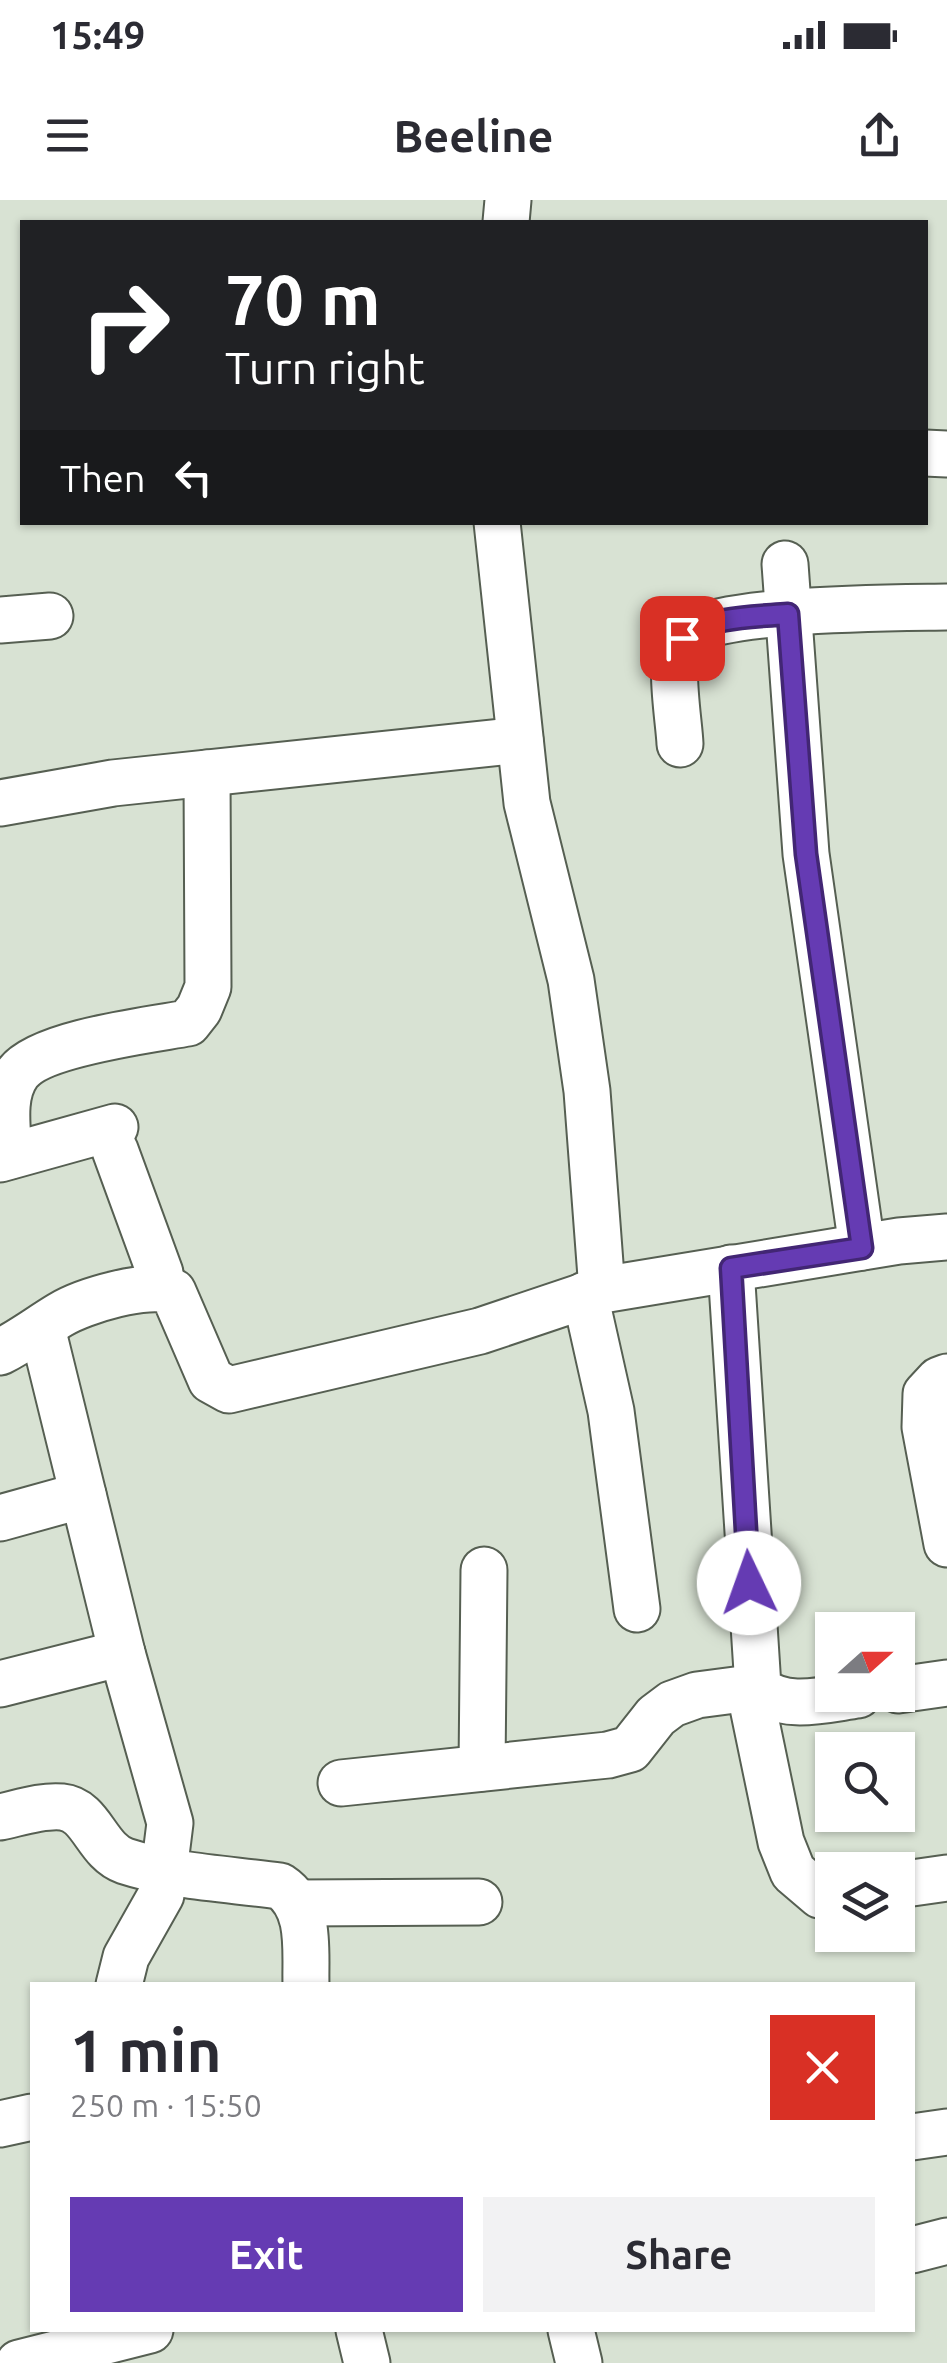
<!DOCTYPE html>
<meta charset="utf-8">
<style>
body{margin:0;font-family:Ubuntu,sans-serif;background:#f2f2f3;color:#2b2b33;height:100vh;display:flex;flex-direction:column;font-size:38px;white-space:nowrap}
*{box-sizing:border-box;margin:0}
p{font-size:32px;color:#7c7c81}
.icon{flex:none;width:55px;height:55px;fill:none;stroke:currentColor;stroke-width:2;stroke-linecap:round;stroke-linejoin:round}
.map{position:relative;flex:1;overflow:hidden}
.details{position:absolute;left:30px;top:1782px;width:885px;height:350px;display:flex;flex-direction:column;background:#fff;border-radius:0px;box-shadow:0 2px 8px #0004}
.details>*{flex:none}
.guide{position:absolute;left:20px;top:20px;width:908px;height:305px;border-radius:0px;box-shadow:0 2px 8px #0004;background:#202124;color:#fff;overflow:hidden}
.needle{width:65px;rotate:69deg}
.tools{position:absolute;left:815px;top:1412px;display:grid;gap:20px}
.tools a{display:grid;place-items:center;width:100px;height:100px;border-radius:0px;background:#fff;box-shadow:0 2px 8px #0004;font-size:50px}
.pin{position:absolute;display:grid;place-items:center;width:85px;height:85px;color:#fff;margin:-42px;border-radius:20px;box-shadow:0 5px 15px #0006}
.me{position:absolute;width:110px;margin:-55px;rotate:357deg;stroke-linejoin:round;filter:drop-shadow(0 0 8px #0008)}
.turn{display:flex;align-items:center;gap:35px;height:210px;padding:0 40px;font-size:45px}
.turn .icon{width:130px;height:130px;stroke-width:2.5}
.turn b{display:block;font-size:70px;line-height:85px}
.then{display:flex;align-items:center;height:95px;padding:0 40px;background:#0003;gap:20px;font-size:38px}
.round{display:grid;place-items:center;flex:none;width:105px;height:105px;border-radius:0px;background:#f2f2f3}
.summary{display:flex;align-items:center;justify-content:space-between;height:170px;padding:0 40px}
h1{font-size:60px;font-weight:600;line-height:75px}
.primary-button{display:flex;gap:20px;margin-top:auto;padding:20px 40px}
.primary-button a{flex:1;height:115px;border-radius:0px;background:#653bb3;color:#fff;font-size:40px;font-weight:600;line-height:115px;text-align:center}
.primary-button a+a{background:#f2f2f3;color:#2b2b33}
.status{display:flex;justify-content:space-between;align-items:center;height:70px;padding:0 50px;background:#fff;direction:ltr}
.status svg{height:28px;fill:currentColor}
header{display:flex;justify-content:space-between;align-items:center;height:130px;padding:0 40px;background:#fff;font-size:45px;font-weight:600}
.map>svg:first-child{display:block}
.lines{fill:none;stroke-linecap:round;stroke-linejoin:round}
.minor-casing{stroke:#565f52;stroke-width:49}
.minor{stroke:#fff;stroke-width:45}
.route-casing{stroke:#422674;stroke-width:25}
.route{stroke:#653bb3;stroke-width:18}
</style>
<div class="status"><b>15:49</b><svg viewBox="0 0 49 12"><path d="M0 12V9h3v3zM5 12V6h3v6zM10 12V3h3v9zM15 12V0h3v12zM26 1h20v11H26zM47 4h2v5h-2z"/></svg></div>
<header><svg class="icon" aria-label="menu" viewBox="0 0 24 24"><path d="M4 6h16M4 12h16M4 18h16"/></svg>Beeline<svg class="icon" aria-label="share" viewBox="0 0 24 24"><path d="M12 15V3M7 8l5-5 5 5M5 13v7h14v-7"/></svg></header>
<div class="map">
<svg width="947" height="2163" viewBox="0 0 947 2163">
<rect width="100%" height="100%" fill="#d8e2d3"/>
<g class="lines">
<g class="minor-casing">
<g id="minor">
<polyline points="506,22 508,0"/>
<polyline points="925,253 947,254"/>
<polyline points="497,322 527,603 571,780 587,891 602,1090"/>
<polyline points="785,364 806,654 862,1047"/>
<polyline points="0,420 50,416"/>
<path d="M680,544C679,519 667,457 682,438C705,407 903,408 947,407"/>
<polyline points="0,603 113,583 520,540"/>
<polyline points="115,950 160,1073 161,1087"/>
<path d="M9,956C8,930 1,896 18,873C40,843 149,830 188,823L199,809L208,787L207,573"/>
<polyline points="0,959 115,927"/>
<path d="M731,1068L758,1487C782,1512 827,1499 858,1495"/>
<polyline points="585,1095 611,1211 637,1409"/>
<polyline points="42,1128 122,1453 170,1623 161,1695 126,1757 119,1785"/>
<path d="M0,1152C22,1141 40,1127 60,1115C83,1101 149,1081 173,1092L211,1180L229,1190L480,1131L602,1090L899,1041L947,1037"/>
<polyline points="947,1177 939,1180 926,1194 925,1227 947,1344"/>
<polyline points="0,1318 83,1295"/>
<polyline points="0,1484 122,1453"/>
<polyline points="749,1488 781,1642 793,1672 820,1695 832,1693"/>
<polyline points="898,1490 947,1483"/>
<polyline points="482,1568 484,1370"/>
<polyline points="341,1583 608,1555 630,1549 656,1516 672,1504 697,1495 758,1487"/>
<path d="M0,1617C19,1613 42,1605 62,1607C92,1610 96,1651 125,1661C174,1677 229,1679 280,1686C312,1707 305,1751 306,1785"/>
<polyline points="898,1685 947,1678"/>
<polyline points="297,1703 479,1702"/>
<polyline points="0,1924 32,1917"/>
<polyline points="912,1937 947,1932"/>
<polyline points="912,2050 947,2041"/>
<polyline points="359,2130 367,2163"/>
<polyline points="571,2130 579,2163"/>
<polyline points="19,2163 150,2130"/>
</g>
</g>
<use href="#minor" class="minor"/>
</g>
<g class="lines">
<g class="route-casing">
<path id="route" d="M682,438C712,416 751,417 788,414L806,654L862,1048L731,1068L749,1383"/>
</g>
<use href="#route" class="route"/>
</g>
</svg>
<div class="tools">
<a><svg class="needle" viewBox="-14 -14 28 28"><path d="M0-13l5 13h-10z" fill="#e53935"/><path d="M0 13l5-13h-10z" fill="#7c7c81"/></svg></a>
<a><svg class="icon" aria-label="search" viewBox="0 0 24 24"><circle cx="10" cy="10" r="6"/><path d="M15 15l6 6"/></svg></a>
<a><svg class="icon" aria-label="layers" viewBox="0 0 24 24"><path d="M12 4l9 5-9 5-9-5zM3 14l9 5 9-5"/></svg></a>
</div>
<div class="pin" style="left:682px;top:438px;background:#d93025"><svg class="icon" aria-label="arrive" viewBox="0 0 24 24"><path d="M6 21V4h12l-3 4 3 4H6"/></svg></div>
<svg class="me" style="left:749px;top:1383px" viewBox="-20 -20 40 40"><circle r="19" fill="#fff"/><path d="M0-13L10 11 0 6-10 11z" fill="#653bb3"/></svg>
<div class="guide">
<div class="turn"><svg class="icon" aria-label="right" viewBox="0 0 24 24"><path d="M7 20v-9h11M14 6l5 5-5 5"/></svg><div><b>70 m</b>Turn right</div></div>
<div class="then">Then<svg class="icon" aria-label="left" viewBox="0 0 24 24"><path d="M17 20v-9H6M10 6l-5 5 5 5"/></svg></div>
</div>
<section class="details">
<div class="summary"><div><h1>1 min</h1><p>250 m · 15:50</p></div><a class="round" style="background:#d93025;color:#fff"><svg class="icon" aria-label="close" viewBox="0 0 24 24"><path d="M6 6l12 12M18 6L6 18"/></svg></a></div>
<div class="primary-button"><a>Exit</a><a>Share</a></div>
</section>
</div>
